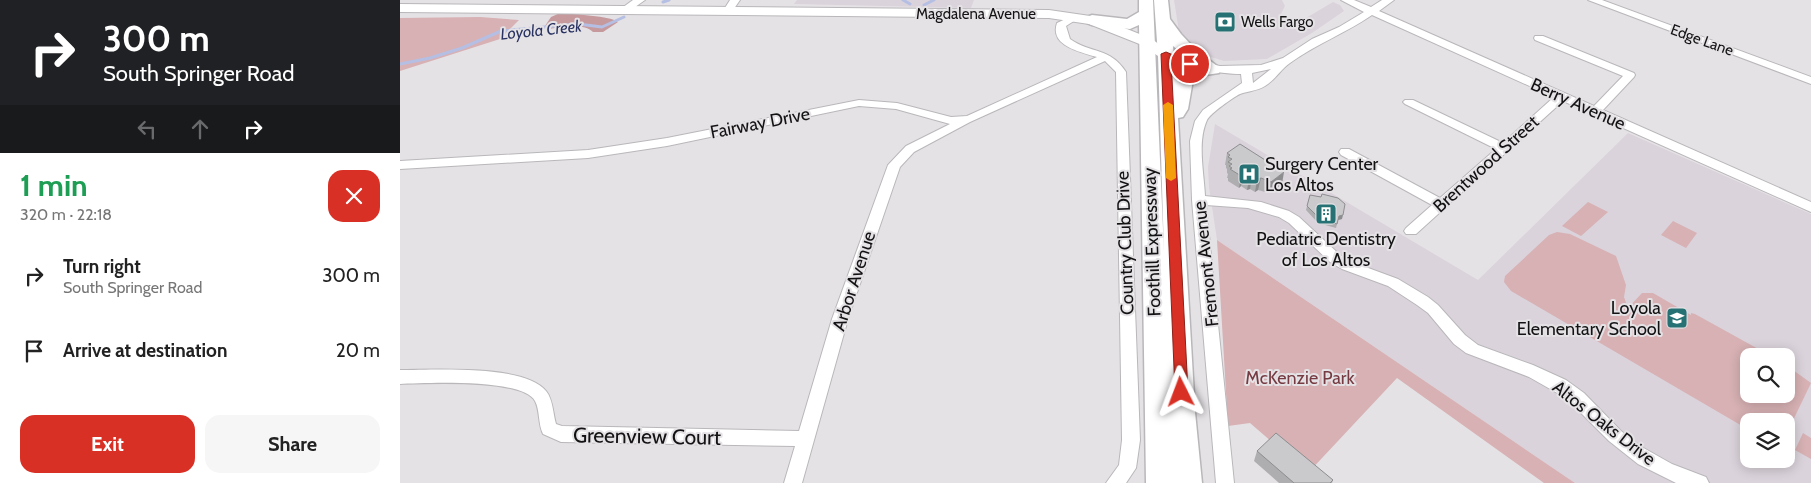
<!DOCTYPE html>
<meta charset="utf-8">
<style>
body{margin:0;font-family:Cabin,sans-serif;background:#f6f6f6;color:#222;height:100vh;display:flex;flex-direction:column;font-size:19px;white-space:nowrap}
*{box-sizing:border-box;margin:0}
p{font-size:16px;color:#767676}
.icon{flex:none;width:28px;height:28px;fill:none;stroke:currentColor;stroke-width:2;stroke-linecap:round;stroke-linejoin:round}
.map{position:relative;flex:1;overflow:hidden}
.details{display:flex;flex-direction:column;background:#fff;width:400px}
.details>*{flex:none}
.hud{background:#202124;color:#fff;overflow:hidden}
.buttons{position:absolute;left:1340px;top:348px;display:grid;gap:10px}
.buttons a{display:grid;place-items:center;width:55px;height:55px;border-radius:10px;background:#fff;box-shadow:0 2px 12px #0003;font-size:25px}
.pin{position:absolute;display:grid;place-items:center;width:42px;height:42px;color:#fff;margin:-21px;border:2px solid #fff;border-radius:50%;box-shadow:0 1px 5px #0007}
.me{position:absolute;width:55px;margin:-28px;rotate:357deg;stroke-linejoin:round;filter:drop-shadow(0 0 4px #0008)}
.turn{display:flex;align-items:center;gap:18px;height:105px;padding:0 20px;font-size:22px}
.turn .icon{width:65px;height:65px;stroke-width:2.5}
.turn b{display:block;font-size:35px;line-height:42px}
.lanes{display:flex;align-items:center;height:48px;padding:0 20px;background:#0003;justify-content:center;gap:25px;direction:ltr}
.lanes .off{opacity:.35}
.round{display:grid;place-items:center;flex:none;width:52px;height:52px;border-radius:15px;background:#f6f6f6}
.head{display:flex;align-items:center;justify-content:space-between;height:85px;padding:0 20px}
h1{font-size:30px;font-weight:700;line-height:38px;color:#1e9e55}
.button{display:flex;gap:10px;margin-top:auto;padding:10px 20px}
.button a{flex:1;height:58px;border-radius:15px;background:#d93025;color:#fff;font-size:20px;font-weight:700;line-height:58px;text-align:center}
.button a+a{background:#f6f6f6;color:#222}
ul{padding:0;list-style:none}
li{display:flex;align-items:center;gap:15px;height:75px;padding:0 20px}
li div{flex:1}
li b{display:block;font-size:19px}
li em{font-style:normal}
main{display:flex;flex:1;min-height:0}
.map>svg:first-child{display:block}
.built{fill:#dbd3db;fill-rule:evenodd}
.green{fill:#d7b1b4}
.forest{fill:#c6999d}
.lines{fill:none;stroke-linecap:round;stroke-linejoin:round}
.stream{stroke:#b5bfe4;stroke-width:3}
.minor-casing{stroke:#b9b7ba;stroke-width:2}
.major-casing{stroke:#b9b7ba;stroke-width:2}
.highway-casing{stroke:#b9b7ba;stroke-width:3}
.minor{fill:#fff;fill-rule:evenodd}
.major{fill:#fff;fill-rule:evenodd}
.highway{fill:#fff;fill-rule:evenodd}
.wall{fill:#aeadaf}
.shaded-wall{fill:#8d8d8f}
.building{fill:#cac9cc;stroke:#8d8d8f}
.route{fill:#d93025;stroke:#8d1f18}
.slow{fill:#f59e0b}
.labels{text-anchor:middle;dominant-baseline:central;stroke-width:4;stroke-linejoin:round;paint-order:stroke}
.far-street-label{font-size:15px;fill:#141314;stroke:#e5e2e5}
.far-poi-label{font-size:15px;fill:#141314;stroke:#e5e2e5;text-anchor:start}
.far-water-label{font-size:16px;font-style:italic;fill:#293261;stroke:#e5e2e5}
.street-label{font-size:18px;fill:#141314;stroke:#e5e2e5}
.poi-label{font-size:18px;fill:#141314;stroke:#e5e2e5;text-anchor:start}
.park-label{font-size:18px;fill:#763b42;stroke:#e5e2e5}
.near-street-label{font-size:21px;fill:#141314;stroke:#e5e2e5}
</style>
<main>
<section class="details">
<div class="hud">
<div class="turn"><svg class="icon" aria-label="right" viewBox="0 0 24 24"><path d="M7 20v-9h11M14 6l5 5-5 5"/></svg><div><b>300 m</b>South Springer Road</div></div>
<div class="lanes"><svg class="icon off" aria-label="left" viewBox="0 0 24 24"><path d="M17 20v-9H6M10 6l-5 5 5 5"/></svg><svg class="icon off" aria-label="ahead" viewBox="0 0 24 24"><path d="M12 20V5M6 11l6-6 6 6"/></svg><svg class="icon" aria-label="right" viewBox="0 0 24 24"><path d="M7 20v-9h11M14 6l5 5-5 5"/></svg></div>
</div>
<div class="head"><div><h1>1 min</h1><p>320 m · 22:18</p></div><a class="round" style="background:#d93025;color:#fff"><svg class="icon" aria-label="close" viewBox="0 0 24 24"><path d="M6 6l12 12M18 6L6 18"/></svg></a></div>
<ul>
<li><svg class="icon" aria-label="right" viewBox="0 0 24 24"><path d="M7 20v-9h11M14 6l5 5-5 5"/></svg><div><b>Turn right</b><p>South Springer Road</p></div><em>300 m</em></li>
<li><svg class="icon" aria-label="arrive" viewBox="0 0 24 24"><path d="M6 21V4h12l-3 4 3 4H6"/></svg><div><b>Arrive at destination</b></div><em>20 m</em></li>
</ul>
<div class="button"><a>Exit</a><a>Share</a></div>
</section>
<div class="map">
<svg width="1411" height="483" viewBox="0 0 1411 483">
<rect width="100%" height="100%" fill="#e5e2e5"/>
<g class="built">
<polygon points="397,0 574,0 571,8 394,4"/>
<polygon points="774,0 882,0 885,6 881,14 885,19 896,24 933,2 940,5 944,11 912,33 867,59 824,61 788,50 780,38"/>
<path d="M815,124L1078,280L1228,133L1411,214V483H1175L817,240L809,187L808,167ZM1349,356H1386V394H1349ZM1349,421H1386V459H1349Z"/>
</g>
<g class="green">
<polygon points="80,17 119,20 100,39 0,71 0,18"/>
<polygon points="1188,202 1208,212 1181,236 1162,226"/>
<polygon points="1273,221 1297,233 1286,248 1261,235"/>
<polygon points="1157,232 1170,234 1216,256 1226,285 1224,297 1228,308 1242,293 1253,293 1291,315 1291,313 1295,314 1371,356 1349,356 1349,394 1386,394 1386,365 1411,383 1386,435 1386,421 1349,421 1349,430 1111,291 1104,282 1105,276 1149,235"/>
<polygon points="817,240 1175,483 1144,483 997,378 908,473 850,423 828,426"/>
<polygon points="1403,433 1411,438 1411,459 1395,450"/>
</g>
<path class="forest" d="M160,13C171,14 212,16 218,22L203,32H193C183,22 161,28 147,29L145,26L151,17Z"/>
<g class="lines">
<g class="stream">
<polyline points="503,0 510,4"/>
<polyline points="263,2 269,0"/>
<polyline points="524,5 534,0"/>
<polyline points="0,64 30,58 62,48 101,31 178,24 202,27 224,17"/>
</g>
<g class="minor-casing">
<g id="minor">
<polygon points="233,0 245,0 228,12 222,12 222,8"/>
<polygon points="330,0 340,0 331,13 325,13 323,11"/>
<path d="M941,0H954L971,7L982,0H994L979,11L1194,106L1223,76L1135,40L1134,38L1135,36H1143L1234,73L1235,75L1234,77L1203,110L1411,202V212L1163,101L1016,234H1006L1004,231L1006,228L1032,205L941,155L939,152L941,149H949L1040,198L1096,149L1005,104L1003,102L1005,100H1013L1103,143L1154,97L972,15C946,33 916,44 890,63C881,69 875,80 865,86C857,91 848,91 840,94C832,98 811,113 807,120C797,142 804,173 805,196L861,202L889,211L899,217L940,255L952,262L998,279L1028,297L1038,305L1065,335L1078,345L1133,365L1166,380L1184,393L1221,431L1240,446L1272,464L1306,477L1309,483H1276L1238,464L1209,441L1166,398L1129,377L1066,353L1054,344L1028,313L1017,305L988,286L942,269L930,262L889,223L879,217L848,208L806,205L834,483H816L792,200L790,141L795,121L803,110L842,83L841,74C823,74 773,67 761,55L766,52L795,61L820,66L861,65L883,58L912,39L939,27L964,12ZM871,69L853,83L852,73Z"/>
<polygon points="1188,0 1202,0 1411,77 1411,84"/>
<path d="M672,16L677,19L666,26L670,39C691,54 710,47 726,72L740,440L736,468L726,483H706L719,465L722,440L716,72L705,61L570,122L514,152L500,167L448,319L402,483H384L395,446L161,442L143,434C138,424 140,410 135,401C122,378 25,383 0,384V370C33,370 125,364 146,391C153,399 153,414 156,424L162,426L399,431L432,319L488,165L506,146L550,124L496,109L459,106L267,146L188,158L0,169V161L188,150L267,138L459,100L497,103L551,117L567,116L697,57C681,52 649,46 657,23Z"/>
</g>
</g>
<g class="major-casing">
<polygon id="major" points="0,4 649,10 697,17 752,39 773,55 771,58 761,58 742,45 689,24 649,18 0,12"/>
</g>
<g class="highway-casing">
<path id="highway" d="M739,0H753L764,252L758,55L754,0H768L770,19L781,34L796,50L821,69L819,73L799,76L793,80L788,109L783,117L778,118L795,412L802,483H774L773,469L774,483H746L739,25L730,29L692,25L687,23L684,20L687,17L692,15L727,19L739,12ZM773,46L798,67L783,71L776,80Z"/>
</g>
<use href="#minor" class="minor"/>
<use href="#major" class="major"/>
<use href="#highway" class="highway"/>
</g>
<g class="wall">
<polygon points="827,153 882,184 869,193 858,190 855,192 850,189 847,190 841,186 839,188 828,181 828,178 827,178 828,174 827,173 827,169 826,168 826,165 825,165"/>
<polygon points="910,195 921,197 942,219 938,220 936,228 918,223 906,210"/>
<polygon points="857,451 933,480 932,483 879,483 854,461"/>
</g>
<g class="shaded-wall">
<polygon points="884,172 882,184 869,193 871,182"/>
<polygon points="843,175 841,186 839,188 841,176"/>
<polygon points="852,177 850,189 847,190 849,179"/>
<polygon points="861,178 858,190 855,192 857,180"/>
<polygon points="943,215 942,219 938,220 939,216"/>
</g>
<g class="building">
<polygon points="840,144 884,172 871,182 861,178 857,180 852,177 849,179 843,175 841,176 830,169 832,168 829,166 832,164 828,162 832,159 828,157 830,155 827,153"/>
<polygon points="922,194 938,198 945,204 943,215 939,216 937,224 920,219 907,206 910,195 921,197"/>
<polygon points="876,433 933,480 930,483 894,483 857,451"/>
</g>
<polygon class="route" points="766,52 795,64 790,67 771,59 788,392 786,396 781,398 777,396 775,392 761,54"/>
<polygon class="slow" points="768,102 773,105 776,178 771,181 766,178 763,105"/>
<defs>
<g id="bank-square" transform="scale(1.125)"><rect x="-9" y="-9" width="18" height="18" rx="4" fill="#267173" stroke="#e5e2e5"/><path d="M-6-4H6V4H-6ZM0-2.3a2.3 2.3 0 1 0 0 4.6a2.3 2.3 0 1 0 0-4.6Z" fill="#fff"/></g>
<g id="hospital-square" transform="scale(1.125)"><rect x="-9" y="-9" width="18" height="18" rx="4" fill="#267173" stroke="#e5e2e5"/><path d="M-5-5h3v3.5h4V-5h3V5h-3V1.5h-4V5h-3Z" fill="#fff"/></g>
<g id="building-square" transform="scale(1.125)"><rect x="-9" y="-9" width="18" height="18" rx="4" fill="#267173" stroke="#e5e2e5"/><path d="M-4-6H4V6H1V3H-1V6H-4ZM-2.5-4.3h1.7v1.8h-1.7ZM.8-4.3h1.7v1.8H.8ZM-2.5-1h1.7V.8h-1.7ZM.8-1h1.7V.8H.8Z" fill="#fff"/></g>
<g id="school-square" transform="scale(1.125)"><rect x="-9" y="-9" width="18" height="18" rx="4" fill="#267173" stroke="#e5e2e5"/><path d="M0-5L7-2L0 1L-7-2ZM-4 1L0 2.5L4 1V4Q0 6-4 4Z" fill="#fff"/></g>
</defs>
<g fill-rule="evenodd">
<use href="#bank-square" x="825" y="22"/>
<use href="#hospital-square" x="849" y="174"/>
<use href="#building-square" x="926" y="214"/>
<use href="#school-square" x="1277" y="318"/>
</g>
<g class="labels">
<g class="far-street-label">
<text x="576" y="14">Magdalena Avenue</text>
<text transform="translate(1302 40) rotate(20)">Edge Lane</text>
</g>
<g class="far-poi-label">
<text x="841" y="22">Wells Fargo</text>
</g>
<g class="far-water-label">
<text transform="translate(141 30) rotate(-6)">Loyola Creek</text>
</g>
<g class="street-label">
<text transform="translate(1178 104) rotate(24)">Berry Avenue</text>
<text transform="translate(360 123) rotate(-11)">Fairway Drive</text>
<text transform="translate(1086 164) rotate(-42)">Brentwood Street</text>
<text transform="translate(752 242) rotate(-92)">Foothill Expressway</text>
<text transform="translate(725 243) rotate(-92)">Country Club Drive</text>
<text transform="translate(806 264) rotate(-96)">Fremont Avenue</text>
<text transform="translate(454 281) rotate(-72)">Arbor Avenue</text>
<text transform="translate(1204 423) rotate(38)">Altos Oaks Drive</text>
</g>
<g class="poi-label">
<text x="865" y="164">Surgery Center<tspan x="865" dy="21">Los Altos</tspan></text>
<text x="926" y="239" text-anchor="middle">Pediatric Dentistry<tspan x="926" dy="21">of Los Altos</tspan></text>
<text x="1261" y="308" text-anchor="end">Loyola<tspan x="1261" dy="21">Elementary School</tspan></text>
</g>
<g class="park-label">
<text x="900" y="378">McKenzie Park</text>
</g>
<g class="near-street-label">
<text transform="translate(247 436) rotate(1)">Greenview Court</text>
</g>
</g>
</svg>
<div class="buttons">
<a><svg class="icon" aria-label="search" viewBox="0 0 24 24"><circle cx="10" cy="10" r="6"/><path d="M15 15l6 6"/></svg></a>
<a><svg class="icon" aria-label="layers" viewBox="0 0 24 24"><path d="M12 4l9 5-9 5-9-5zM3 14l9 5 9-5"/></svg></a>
</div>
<div class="pin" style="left:790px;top:64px;background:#d93025"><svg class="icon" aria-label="arrive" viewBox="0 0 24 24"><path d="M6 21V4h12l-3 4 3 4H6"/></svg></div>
<svg class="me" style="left:781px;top:392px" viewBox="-20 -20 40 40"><path d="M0-17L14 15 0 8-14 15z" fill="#d93025" stroke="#fff" stroke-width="4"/></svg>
</div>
</main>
